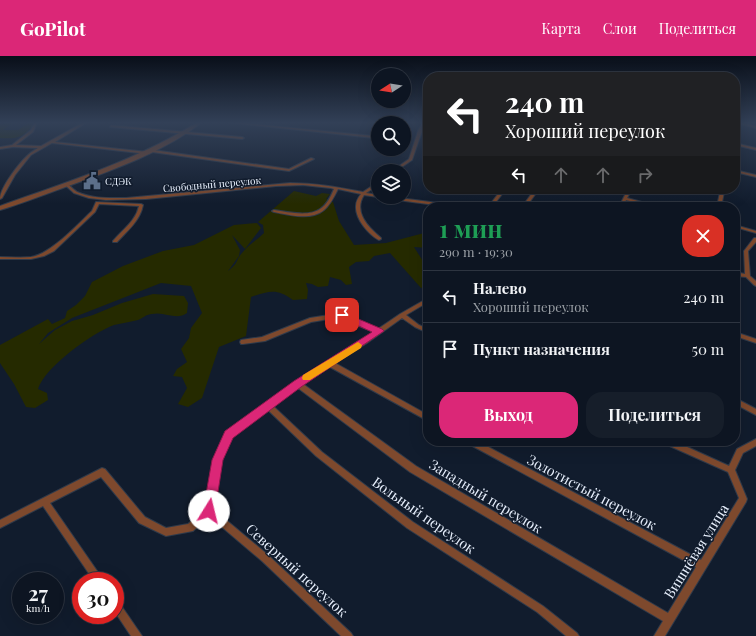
<!DOCTYPE html>
<html lang="ru">
<meta charset="utf-8">
<style>
body{margin:0;font-family:"Playfair Display",serif;background:#161e2a;color:#f1f3f6;height:100vh;display:flex;flex-direction:column;font-size:15px;white-space:nowrap}
*{box-sizing:border-box;margin:0}
p{font-size:13px;color:#9a9fa5}
.icon{flex:none;width:22px;height:22px;fill:none;stroke:currentColor;stroke-width:2;stroke-linecap:round;stroke-linejoin:round}
.map{position:relative;flex:1;overflow:hidden}
.side{position:absolute;left:423px;top:146px;width:317px;height:244px;display:flex;flex-direction:column;background:#0d1522;border-radius:16px;box-shadow:0 4px 16px #0002,0 0 0 1px #2d3440}
.side>*{flex:none}
.banner{position:absolute;left:423px;top:16px;width:317px;height:122px;border-radius:16px;box-shadow:0 4px 16px #0002,0 0 0 1px #2d3440;background:#202124;color:#fff;overflow:hidden}
.needle{width:26px;rotate:258deg}
.buttons{position:absolute;left:371px;top:12px;display:grid;gap:8px}
.buttons a{display:grid;place-items:center;width:40px;height:40px;border-radius:50%;background:#0d1522;box-shadow:0 4px 16px #0002,0 0 0 1px #2d3440;font-size:20px}
.speed{position:absolute;left:12px;top:516px;display:flex;gap:8px;font-size:20px;font-weight:700;text-align:center}
.speed>*{display:grid;place-content:center;width:52px;height:52px;border-radius:50%;background:#0d1522;box-shadow:0 4px 16px #0002,0 0 0 1px #2d3440;line-height:1}
.speed small{font-size:10px;font-weight:400}
.speed .limit{border:6px solid #d22;background:#fff;color:#111}
.pin{position:absolute;display:grid;place-items:center;width:34px;height:34px;color:#fff;margin:-17px;border-radius:8px;box-shadow:0 2px 6px #0006}
.me{position:absolute;width:44px;margin:-22px;rotate:9deg;stroke-linejoin:round;filter:drop-shadow(0 0 3px #0008)}
.turn{display:flex;align-items:center;gap:14px;height:84px;padding:0 16px;font-size:18px}
.turn .icon{width:52px;height:52px;stroke-width:2.5}
.turn b{display:block;font-size:28px;line-height:34px}
.lanes{display:flex;align-items:center;height:38px;padding:0 16px;background:#0003;justify-content:center;gap:20px;direction:ltr}
.lanes .off{opacity:.35}
.round{display:grid;place-items:center;flex:none;width:42px;height:42px;border-radius:16px;background:#161e2a}
.head{display:flex;align-items:center;justify-content:space-between;height:68px;padding:0 16px}
h1{font-size:24px;font-weight:700;line-height:30px;color:#1e9e55}
.primary-button{display:flex;gap:8px;margin-top:auto;padding:8px 16px}
.primary-button a{flex:1;height:46px;border-radius:16px;background:#db2777;color:#fff;font-size:16px;font-weight:700;line-height:46px;text-align:center}
.primary-button a+a{background:#161e2a;color:#f1f3f6}
ul{padding:0;list-style:none}
li{display:flex;align-items:center;gap:12px;height:52px;padding:0 16px;border-top:1px solid #2d3440}
li div{flex:1}
li b{display:block;font-size:15px}
li em{font-style:normal}
header{display:flex;align-items:center;gap:24px;box-sizing:border-box;height:56px;padding:0 20px;background:#db2777;color:#fff}
header strong{font-size:19px}
nav{display:flex;gap:22px;margin-inline-start:auto;font-size:14px}
.map>svg:first-child{display:block}
.green{fill:#252a00}
.lines{fill:none;stroke-linecap:round;stroke-linejoin:round}
.minor-casing{stroke:#2f3a4a;stroke-width:2}
.tertiary-casing{stroke:#2f3a4a;stroke-width:2}
.minor{fill:#7e492d;fill-rule:evenodd}
.tertiary{fill:#7e492d;fill-rule:evenodd}
.route{fill:#db2777;stroke:#8e194d}
.slow{fill:#f59e0b}
.labels{text-anchor:middle;dominant-baseline:central;stroke-width:3;stroke-linejoin:round;paint-order:stroke}
.far-poi-label{font-size:10px;fill:#e8f0fd;stroke:#111c2d;text-anchor:start}
.far-street-label{font-size:10px;fill:#e8f0fd;stroke:#111c2d}
.near-street-label{font-size:14px;fill:#e8f0fd;stroke:#111c2d}
</style>
<header>
<strong>GoPilot</strong>
<nav><a>Карта</a><a>Слои</a><a>Поделиться</a></nav>
</header>
<div class="map">
<svg width="756" height="580" viewBox="0 0 756 580">
<rect width="100%" height="100%" fill="#111c2d"/>
<g class="green">
<path d="M13,67L3,74H18L28,67H34C25,82 16,83 0,82V68Z"/>
<path d="M294,135L316,140L322,137L330,138L326,143L333,146L339,165L354,189L386,187L428,176V192L414,191L428,213L427,230L421,232L390,197L374,200L369,205L356,206L349,211L352,228L346,229L341,224L330,221L328,230L318,231L312,228L306,227L308,234L307,243L293,244C277,232 269,235 251,241L246,280L219,291L202,342L188,351L178,348L187,332L182,321L173,320L177,313L187,306L181,293L189,282L191,272L202,257L191,230L161,227L72,262L48,277L39,288L55,274L72,265L93,259L122,247L153,238L184,240L188,247L187,257C176,265 165,255 152,258C147,258 143,262 138,264C131,266 122,267 114,269C92,277 45,311 38,333L47,337L48,344L35,352L26,351L14,328L0,307V289L48,263L52,268L65,262L67,255L76,249L85,240L92,226L123,210L163,195L194,189L234,169L257,167L261,172L245,193L232,179L240,194L239,200L228,215C239,207 235,205 242,197C248,189 257,184 264,177L263,169L258,166Z"/>
</g>
<g class="lines">
<g class="minor-casing">
<g id="minor">
<path d="M34,67H37L33,76L16,89L41,90L82,67H86L55,86L148,96L150,97L148,98L52,87L31,99L15,119L2,142L0,143C0,132 19,107 28,99C31,96 35,94 38,92L13,91L0,93V91L12,89L31,74Z"/>
<polygon points="232,67 245,67 374,80 376,81 374,82"/>
<polygon points="422,67 425,67 422,75 412,104 396,115 392,115 409,103 418,75"/>
<polygon points="737,67 743,67 756,70 756,72"/>
<polygon points="111,69 242,81 244,82 242,83 110,71"/>
<polygon points="735,87 756,92 756,94 735,89"/>
<polygon points="153,94 289,113 311,102 314,103 289,115 152,96 152,94"/>
<polygon points="735,114 756,119 756,121 735,116"/>
<path d="M378,126V129L366,137L378,139V141H379H378L364,139C353,156 368,171 381,182V183L379,184C369,179 355,163 356,150C356,145 358,142 361,138L338,133C334,141 330,149 324,154C311,165 289,159 274,156L272,155L274,154C287,156 309,161 320,153C327,149 331,140 334,133L331,132L303,129L276,130L146,143L106,144L89,142L74,137L64,128L67,127C70,130 74,134 77,136C92,143 110,142 126,142L290,127C316,127 337,131 363,136Z"/>
<polygon points="502,133 506,133 492,151 488,151"/>
<polygon points="535,133 539,133 526,151 522,151"/>
<polygon points="628,133 632,133 627,142 660,151 653,151 626,144 623,151 619,151"/>
<polygon points="719,133 723,133 724,136 721,151 717,151 720,136"/>
<polygon points="380,141 392,141 461,150 463,151 451,151 382,142"/>
<path d="M96,146L141,148L143,149C140,165 127,175 117,186H113V185C122,174 136,165 139,150L99,148L95,156L54,195L44,200L31,203H0V201C10,201 21,202 31,201C51,198 77,169 92,155Z"/>
<polygon points="735,169 756,175 756,177 735,171"/>
<polygon points="754,182 756,182 756,186 748,195 750,220 756,225 756,230 754,229 746,221 735,220 735,216 745,218 744,195"/>
<polygon points="428,242 428,246 406,259 419,269 428,273 428,277 415,271 402,262 367,287 335,307 428,359 428,365 330,311 303,328 416,410 668,557 696,511 467,387 466,385 477,385 701,504 739,442 728,416 663,387 662,385 674,385 729,410 737,393 756,383 756,390 743,397 735,414 747,443 746,446 665,580 654,580 663,565 410,416 298,332 273,350 322,396 413,466 543,550 577,577 579,580 566,580 537,556 407,472 316,400 268,354 232,381 222,404 213,453 268,499 351,577 353,580 341,580 262,505 209,460 193,475 166,480 139,467 101,421 50,447 104,525 94,525 43,450 0,472 0,464 102,412 105,413 145,461 166,472 188,468 205,453 214,404 226,377 265,349 266,347 268,346 296,326 326,307 327,305 329,305 374,276 359,270 341,261 311,266 265,285 243,288 241,288 240,286 241,284 262,281 310,262 342,257 363,268 378,273 400,258"/>
<polygon points="735,276 756,283 756,287 735,280"/>
<polygon points="735,342 756,353 756,359 735,348"/>
<polygon points="115,543 118,545 142,580 131,580 115,556"/>
</g>
</g>
<g class="tertiary-casing">
<path id="tertiary" d="M196,67H201C161,98 107,116 60,133C40,140 20,148 0,154V150C67,126 135,105 196,67Z"/>
</g>
<use href="#minor" class="minor"/>
<use href="#tertiary" class="tertiary"/>
</g>
<linearGradient id="sky" x2="0" y2="1"><stop stop-color="#090f19"/><stop offset="0.45" stop-color="#324057"/><stop offset="1" stop-color="#324057" stop-opacity="0"/></linearGradient>
<rect width="756" height="148" fill="url(#sky)"/>
<polygon class="route" points="342,256 382,273 384,275 301,331 233,382 223,404 215,455 214,459 209,461 205,459 203,455 212,404 225,375 294,325 372,276 339,261 339,257"/>
<polygon class="slow" points="358,286 362,289 361,292 310,324 303,324 302,322 303,319"/>
<defs>
<g id="civic-bare" transform="scale(1.38)"><path d="M-.6-6.5H3V-4.5H.6V-3L4-1V1h2V6H-6V1h2V-1L-.6-3ZM-1.2 2.5V6h2.4V2.5Z" fill="#5c6f8a" stroke="#111c2d" stroke-width="2.5" paint-order="stroke"/></g>
</defs>
<g fill-rule="evenodd">
<use href="#civic-bare" x="92" y="125"/>
</g>
<g class="labels">
<g class="far-poi-label">
<text x="105" y="125">СДЭК</text>
</g>
<g class="far-street-label">
<text transform="translate(212 128) rotate(-5)">Свободный переулок</text>
</g>
<g class="near-street-label">
<text transform="translate(592 436) rotate(28)">Золотистый переулок</text>
<text transform="translate(486 440) rotate(31)">Западный переулок</text>
<text transform="translate(424 459) rotate(35)">Вольный переулок</text>
<text transform="translate(696 495) rotate(-58)">Вишнёвая улица</text>
<text transform="translate(297 514) rotate(42)">Северный переулок</text>
</g>
</g>
</svg>
<div class="buttons">
<a><svg class="needle" viewBox="-14 -14 28 28"><path d="M0-13l5 13h-10z" fill="#e53935"/><path d="M0 13l5-13h-10z" fill="#9a9fa5"/></svg></a>
<a><svg class="icon" aria-label="search" viewBox="0 0 24 24"><circle cx="10" cy="10" r="6"/><path d="M15 15l6 6"/></svg></a>
<a><svg class="icon" aria-label="layers" viewBox="0 0 24 24"><path d="M12 4l9 5-9 5-9-5zM3 14l9 5 9-5"/></svg></a>
</div>
<div class="speed"><div>27<small>km/h</small></div><div class="limit">30</div></div>
<div class="pin" style="left:342px;top:259px;background:#d93025"><svg class="icon" aria-label="arrive" viewBox="0 0 24 24"><path d="M6 21V4h12l-3 4 3 4H6"/></svg></div>
<svg class="me" style="left:209px;top:455px" viewBox="-20 -20 40 40"><circle r="19" fill="#fff"/><path d="M0-13L10 11 0 6-10 11z" fill="#db2777"/></svg>
<div class="banner">
<div class="turn"><svg class="icon" aria-label="left" viewBox="0 0 24 24"><path d="M17 20v-9H6M10 6l-5 5 5 5"/></svg><div><b>240 m</b>Хороший переулок</div></div>
<div class="lanes"><svg class="icon" aria-label="left" viewBox="0 0 24 24"><path d="M17 20v-9H6M10 6l-5 5 5 5"/></svg><svg class="icon off" aria-label="ahead" viewBox="0 0 24 24"><path d="M12 20V5M6 11l6-6 6 6"/></svg><svg class="icon off" aria-label="ahead" viewBox="0 0 24 24"><path d="M12 20V5M6 11l6-6 6 6"/></svg><svg class="icon off" aria-label="right" viewBox="0 0 24 24"><path d="M7 20v-9h11M14 6l5 5-5 5"/></svg></div>
</div>
<section class="side">
<div class="head"><div><h1>1 мин</h1><p>290 m · 19:30</p></div><a class="round" style="background:#d93025;color:#fff"><svg class="icon" aria-label="close" viewBox="0 0 24 24"><path d="M6 6l12 12M18 6L6 18"/></svg></a></div>
<ul>
<li><svg class="icon" aria-label="left" viewBox="0 0 24 24"><path d="M17 20v-9H6M10 6l-5 5 5 5"/></svg><div><b>Налево</b><p>Хороший переулок</p></div><em>240 m</em></li>
<li><svg class="icon" aria-label="arrive" viewBox="0 0 24 24"><path d="M6 21V4h12l-3 4 3 4H6"/></svg><div><b>Пункт назначения</b></div><em>50 m</em></li>
</ul>
<div class="primary-button"><a>Выход</a><a>Поделиться</a></div>
</section>
</div>
